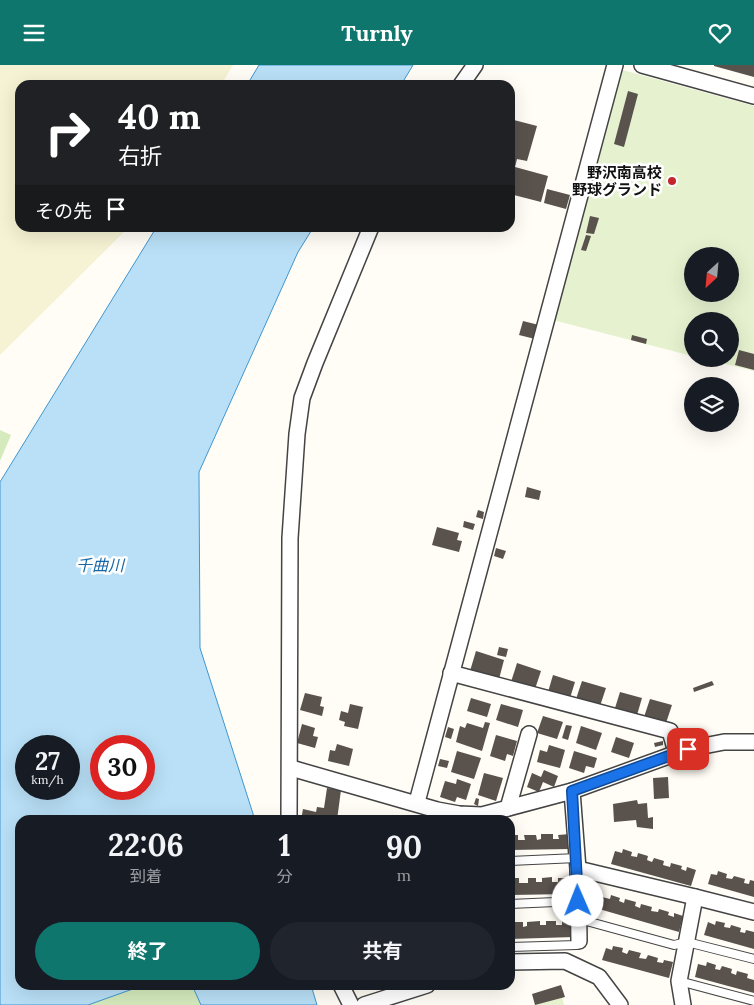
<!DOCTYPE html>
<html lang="ja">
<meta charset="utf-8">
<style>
body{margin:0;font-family:Lora,"Noto Sans JP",serif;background:#20242c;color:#f1f3f6;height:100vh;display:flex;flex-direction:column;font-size:19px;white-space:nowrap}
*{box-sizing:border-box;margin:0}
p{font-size:16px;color:#9ea1a6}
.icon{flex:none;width:28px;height:28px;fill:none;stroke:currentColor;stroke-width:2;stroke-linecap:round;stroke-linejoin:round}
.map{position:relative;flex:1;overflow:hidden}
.drawer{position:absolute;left:15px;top:750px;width:500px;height:175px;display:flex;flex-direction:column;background:#171b24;border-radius:15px;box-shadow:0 5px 20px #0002}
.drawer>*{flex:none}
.guide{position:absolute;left:15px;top:15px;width:500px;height:152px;border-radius:15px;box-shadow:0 5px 20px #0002;background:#202124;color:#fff;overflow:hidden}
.needle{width:32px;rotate:206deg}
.fabs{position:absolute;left:684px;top:182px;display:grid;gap:10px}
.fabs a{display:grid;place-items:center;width:55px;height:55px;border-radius:50%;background:#171b24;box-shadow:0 5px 20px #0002;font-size:25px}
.speed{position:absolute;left:15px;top:670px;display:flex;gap:10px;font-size:25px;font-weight:700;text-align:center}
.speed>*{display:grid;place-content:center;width:65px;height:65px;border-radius:50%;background:#171b24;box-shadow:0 5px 20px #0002;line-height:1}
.speed small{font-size:12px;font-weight:400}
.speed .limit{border:8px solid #d22;background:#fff;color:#111}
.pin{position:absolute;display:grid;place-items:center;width:42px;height:42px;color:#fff;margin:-21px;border-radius:10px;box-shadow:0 2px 8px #0006}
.me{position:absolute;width:55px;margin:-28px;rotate:359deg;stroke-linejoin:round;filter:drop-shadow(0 0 4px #0008)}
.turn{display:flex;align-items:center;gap:18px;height:105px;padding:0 20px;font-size:22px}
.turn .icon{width:65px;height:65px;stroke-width:2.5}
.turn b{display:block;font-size:35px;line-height:42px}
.then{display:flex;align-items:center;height:48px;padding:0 20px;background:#0003;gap:10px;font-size:19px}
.eta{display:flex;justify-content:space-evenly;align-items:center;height:85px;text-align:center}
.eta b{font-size:30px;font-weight:700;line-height:35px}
.primary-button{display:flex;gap:10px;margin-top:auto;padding:10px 20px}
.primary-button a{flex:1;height:58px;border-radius:30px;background:#0f766e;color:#fff;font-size:20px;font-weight:700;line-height:58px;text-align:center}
.primary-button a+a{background:#20242c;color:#f1f3f6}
header{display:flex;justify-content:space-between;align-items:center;height:65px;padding:0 20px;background:#0f766e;color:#fff;font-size:22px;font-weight:700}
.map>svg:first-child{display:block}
.farmland{fill:#f6f3d4}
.green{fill:#d5ebbd}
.pitch{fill:#e6f2cf;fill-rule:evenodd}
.water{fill:#b9e0f7;stroke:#3f96cf;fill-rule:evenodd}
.building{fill:#5a524d}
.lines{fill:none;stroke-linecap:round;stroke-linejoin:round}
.lane-casing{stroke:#444;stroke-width:10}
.street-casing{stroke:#444;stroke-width:18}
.lane{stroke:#fff;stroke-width:8}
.street{stroke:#fff;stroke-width:15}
.route-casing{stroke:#114b97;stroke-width:12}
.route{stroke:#1a73e8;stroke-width:9}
.poi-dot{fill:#c4262e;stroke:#fff;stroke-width:2}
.labels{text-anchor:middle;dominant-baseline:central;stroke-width:5;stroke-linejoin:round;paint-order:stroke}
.poi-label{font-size:15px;font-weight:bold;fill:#111;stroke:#fff;text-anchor:end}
.water-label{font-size:16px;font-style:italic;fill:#1768a6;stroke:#fff}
</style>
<header><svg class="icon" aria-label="menu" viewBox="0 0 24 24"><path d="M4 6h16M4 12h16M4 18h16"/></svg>Turnly<svg class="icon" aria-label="heart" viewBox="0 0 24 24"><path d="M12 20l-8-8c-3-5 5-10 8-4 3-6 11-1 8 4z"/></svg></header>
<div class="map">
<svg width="754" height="940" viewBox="0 0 754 940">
<rect width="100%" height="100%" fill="#fffdf5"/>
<polygon class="farmland" points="0,0 233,0 221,20 20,20 20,162 128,163 0,290"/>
<g class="green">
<polygon points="0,365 11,370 0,396"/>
<polygon points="144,920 192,920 201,940 88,940"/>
</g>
<g class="pitch">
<path d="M619,4L754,41V306L705,294H730V256H692V291L553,255ZM692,191H730V229H692Z"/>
<polygon points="562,932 564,940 535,940"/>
</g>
<g class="water">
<polygon points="259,0 413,0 401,20 247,20"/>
<path d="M156,163H313L298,187L199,407L200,583L255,755H20V920H144L88,940H0V417ZM26,681H69V724H26ZM101,681H144V724H101Z"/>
<polygon points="192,920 311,920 317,940 201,940"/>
</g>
<g class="building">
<polygon points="714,0 754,0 754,12 714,1"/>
<polygon points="628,26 638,29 624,82 614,79"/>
<polygon points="510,54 537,61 527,96 517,94 515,102 548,111 541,137 510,129"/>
<polygon points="547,124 570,130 566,144 544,138"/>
<polygon points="590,151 599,153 594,169 586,168"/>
<polygon points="586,170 591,171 586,186 581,185"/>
<polygon points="523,256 539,260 535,274 519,270"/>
<polygon points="632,270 647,274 646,279 631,275"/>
<polygon points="739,285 754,289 754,305 735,300"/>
<polygon points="527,422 541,426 539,435 525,432"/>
<polygon points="478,445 484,447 483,454 476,452"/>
<polygon points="464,456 475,459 473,465 463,462"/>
<polygon points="437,462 459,468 457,475 462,476 459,487 432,480"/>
<polygon points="496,483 506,486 503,494 494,491"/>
<polygon points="499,582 508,584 506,592 497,590"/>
<polygon points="476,586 504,595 499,614 470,606"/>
<polygon points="517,598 541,606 535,624 511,617"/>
<polygon points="553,610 575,617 570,633 548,627"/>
<polygon points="582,616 606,623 600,641 576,634"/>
<polygon points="712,616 714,620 694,627 693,623"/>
<polygon points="620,627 642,633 637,650 615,643"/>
<polygon points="305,628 322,632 320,641 324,642 322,651 300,645"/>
<polygon points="471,633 491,639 487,652 467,646"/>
<polygon points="650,634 672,640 666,658 644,652"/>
<polygon points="350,639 363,642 358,664 344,661 345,657 339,655 341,646 348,648"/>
<polygon points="501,639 523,645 518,662 496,655"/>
<polygon points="543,651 563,657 557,674 537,668"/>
<polygon points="485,657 490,658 482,686 456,677 460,661 465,663 467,658 483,663"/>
<polygon points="302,659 315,663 313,671 318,672 315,683 297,678"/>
<polygon points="566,660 572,661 568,675 562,673"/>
<polygon points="581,661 602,668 596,685 576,678"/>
<polygon points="448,662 454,664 451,674 445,672"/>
<polygon points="496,670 517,676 513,691 507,689 505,696 490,691"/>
<polygon points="616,672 634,678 629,693 611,687"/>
<polygon points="663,676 663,680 655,682 654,678"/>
<polygon points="337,679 353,684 349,701 328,696 330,685 335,686"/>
<polygon points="549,680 565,685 560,703 537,697 540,685 547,687"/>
<polygon points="457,686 481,693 474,714 451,707"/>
<polygon points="574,686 597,693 594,703 586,701 584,708 569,703"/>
<polygon points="440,694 449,696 447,703 438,701"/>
<polygon points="544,705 558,711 554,722 543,717 539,727 527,722 532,708 541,712"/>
<polygon points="484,708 503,713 496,736 478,730"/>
<polygon points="668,712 669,733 654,734 653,713"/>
<polygon points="457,714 471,719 466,735 457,732 455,737 440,732 445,716 456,719"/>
<polygon points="327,723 341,725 337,755 301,755 303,744 316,747 317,742 324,743"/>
<polygon points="476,733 479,734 478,741 474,739"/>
<polygon points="637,735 638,739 647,738 648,753 653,752 653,764 637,762 636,755 614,757 613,739"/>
<polygon points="541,769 553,769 553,774 559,774 558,770 570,769 570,784 510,785 510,770 518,770 518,775 525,775 524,770 536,770 537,775 541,774"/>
<polygon points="623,784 632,787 631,791 637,792 638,788 648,791 647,795 652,797 654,793 664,796 663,800 670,802 671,798 682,801 681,804 686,806 687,802 696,805 691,821 611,799 615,786 622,788"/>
<polygon points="718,806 727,809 726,813 732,814 734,811 745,814 744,818 749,819 750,815 754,816 754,832 708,819 711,809 717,810"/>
<polygon points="552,812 552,817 558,817 558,813 569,813 570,829 510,830 510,813 519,813 519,818 528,818 528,813 536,813 536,817 542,817 542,813"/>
<polygon points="611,830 620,833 619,836 624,838 625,834 636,837 635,841 640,843 641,839 652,842 651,846 658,847 659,844 669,847 668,850 674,852 674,848 683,851 679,867 599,844 602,832 610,834"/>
<polygon points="540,856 540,860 546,860 546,856 556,856 556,860 562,860 562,856 573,856 574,872 510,874 511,857 523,857 523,862 527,861 527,857"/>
<polygon points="716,856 725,858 724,862 730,863 731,860 741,863 740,867 745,868 746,865 754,867 754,884 704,870 708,857 715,860"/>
<polygon points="613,881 623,883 622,887 627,889 629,885 641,888 639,893 646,894 648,890 658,893 657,897 663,898 664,895 673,897 669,913 602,895 606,883 612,885"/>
<polygon points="707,897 716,900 715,904 720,905 722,901 732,904 731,908 736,910 737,906 748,909 747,913 754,915 754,928 695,912 698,899 706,901"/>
<polygon points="561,920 565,932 535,940 532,929"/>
</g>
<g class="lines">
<g class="lane-casing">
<g id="lane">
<polyline points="510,796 577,793"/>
<polyline points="510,839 578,836"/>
<polyline points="579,854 674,880 687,877 754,894"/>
<polyline points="510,882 577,880 579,876"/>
<polyline points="679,916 754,936"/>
</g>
</g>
<g class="street-casing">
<g id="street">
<polyline points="642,0 754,31"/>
<polyline points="461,20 475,0"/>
<polyline points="451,608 670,666 676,687"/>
<polyline points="291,703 437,745 459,749 482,750 572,726 688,684 724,677 754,677"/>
<polyline points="572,726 578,804 579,876"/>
<polyline points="417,737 615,0"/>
<polyline points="508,743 529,669"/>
<polyline points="289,755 290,473 297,369 302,333 315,298 371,162"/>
<polyline points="578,804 695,832"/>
<polyline points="510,897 565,896 599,912 620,940"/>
<polyline points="341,920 351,940"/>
<polyline points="364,940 427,920"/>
<polyline points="683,940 679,916 695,832 754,847"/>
</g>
</g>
<use href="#lane" class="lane"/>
<use href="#street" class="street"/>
</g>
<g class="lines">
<g class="route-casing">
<polyline id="route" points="578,836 572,726 688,684"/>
</g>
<use href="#route" class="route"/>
</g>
<circle class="poi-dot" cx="672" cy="116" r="5"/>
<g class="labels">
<g class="poi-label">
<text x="662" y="107">野沢南高校<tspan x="662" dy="17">野球グランド</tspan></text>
</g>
<g class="water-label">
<text x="100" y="500">千曲川</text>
</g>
</g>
</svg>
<div class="fabs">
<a><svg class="needle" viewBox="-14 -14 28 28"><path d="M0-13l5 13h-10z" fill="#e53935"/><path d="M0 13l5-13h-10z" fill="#9ea1a6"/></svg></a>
<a><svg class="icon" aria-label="search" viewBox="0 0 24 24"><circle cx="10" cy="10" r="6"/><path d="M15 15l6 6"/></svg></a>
<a><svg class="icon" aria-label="layers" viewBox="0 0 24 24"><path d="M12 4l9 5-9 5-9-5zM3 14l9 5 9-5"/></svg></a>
</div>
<div class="speed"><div>27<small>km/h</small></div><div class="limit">30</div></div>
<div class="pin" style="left:688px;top:684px;background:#d93025"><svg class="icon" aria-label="arrive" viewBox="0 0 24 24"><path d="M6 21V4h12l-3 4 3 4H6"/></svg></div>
<svg class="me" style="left:578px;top:836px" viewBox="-20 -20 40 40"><circle r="19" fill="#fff"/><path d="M0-13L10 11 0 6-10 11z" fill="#1a73e8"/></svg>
<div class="guide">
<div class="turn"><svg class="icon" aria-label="right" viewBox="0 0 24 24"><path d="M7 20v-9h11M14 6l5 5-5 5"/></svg><div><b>40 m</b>右折</div></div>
<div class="then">その先<svg class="icon" aria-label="arrive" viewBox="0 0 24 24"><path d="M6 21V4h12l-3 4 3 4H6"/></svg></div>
</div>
<section class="drawer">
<div class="eta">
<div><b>22:06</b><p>到着</p></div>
<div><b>1</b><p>分</p></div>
<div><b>90</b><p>m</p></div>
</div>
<div class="primary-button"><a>終了</a><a>共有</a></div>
</section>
</div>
